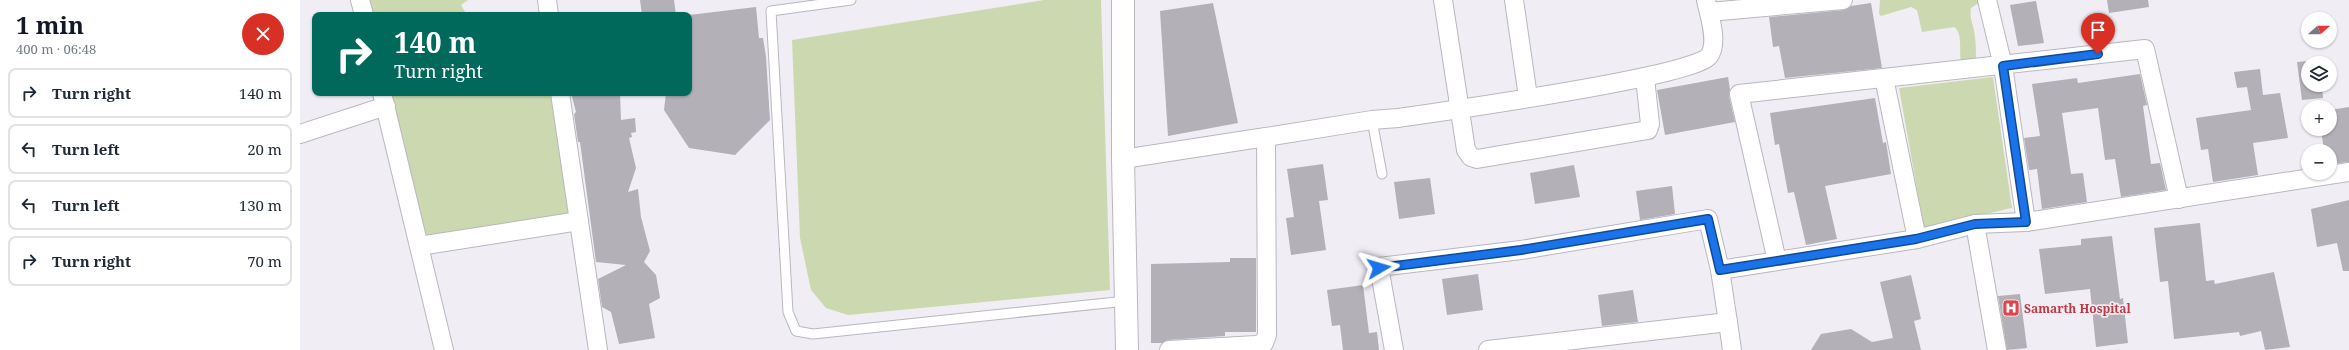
<!DOCTYPE html>
<meta charset="utf-8">
<style>
body{margin:0;font-family:"Noto Serif",serif;background:#f6f6f7;color:#1f2937;height:100vh;display:flex;flex-direction:column;font-size:15px;white-space:nowrap}
*{box-sizing:border-box;margin:0}
p{font-size:13px;color:#747a83}
.icon{flex:none;width:22px;height:22px;fill:none;stroke:currentColor;stroke-width:2;stroke-linecap:round;stroke-linejoin:round}
.map{position:relative;flex:1;overflow:hidden}
.drawer{display:flex;flex-direction:column;background:#fff;width:300px}
.drawer>*{flex:none}
.guide{position:absolute;left:12px;top:12px;width:380px;height:84px;border-radius:8px;box-shadow:0 1px 3px #0004;background:#00695c;color:#fff;overflow:hidden}
.needle{width:26px;rotate:69deg}
.buttons{position:absolute;left:2001px;top:12px;display:grid;gap:8px}
.buttons a{display:grid;place-items:center;width:36px;height:36px;border-radius:50%;background:#fff;box-shadow:0 1px 3px #0004;font-size:20px}
.pin{position:absolute;display:grid;place-items:center;width:34px;height:34px;color:#fff;margin:-41px -17px;border-radius:50% 50% 50% 0;rotate:-45deg;box-shadow:0 0 4px #0007}
.pin .icon{rotate:45deg}
.me{position:absolute;width:44px;margin:-22px;rotate:83deg;stroke-linejoin:round;filter:drop-shadow(0 0 3px #0008)}
.turn{display:flex;align-items:center;gap:14px;height:84px;padding:0 16px;font-size:18px}
.turn .icon{width:52px;height:52px;stroke-width:2.5}
.turn b{display:block;font-size:28px;line-height:34px}
.round{display:grid;place-items:center;flex:none;width:42px;height:42px;border-radius:21px;background:#f6f6f7}
.head{display:flex;align-items:center;justify-content:space-between;height:68px;padding:0 16px}
h1{font-size:24px;font-weight:700;line-height:30px;color:#111827}
ul{padding:0;list-style:none}
li{display:flex;align-items:center;gap:12px;height:50px;margin:0 8px 6px;padding:0 8px;border:2px solid #e0e1e3;border-radius:8px}
li div{flex:1}
li b{display:block;font-size:15px}
li em{font-style:normal}
main{display:flex;flex:1;min-height:0}
.map>svg:first-child{display:block}
.green{fill:#ccd9b0}
.building{fill:#b3b0b8}
.lines{fill:none;stroke-linecap:round;stroke-linejoin:round}
.service-casing{stroke:#bab7bf;stroke-width:11}
.minor-casing{stroke:#bab7bf;stroke-width:20}
.tertiary-casing{stroke:#bab7bf;stroke-width:24}
.service{stroke:#fff;stroke-width:9}
.minor{stroke:#fff;stroke-width:18}
.tertiary{stroke:#fff;stroke-width:22}
.route-casing{stroke:#114b97;stroke-width:10}
.route{stroke:#1a73e8;stroke-width:7}
.labels{text-anchor:middle;dominant-baseline:central;stroke-width:3.5;stroke-linejoin:round;paint-order:stroke}
.health-label{font-size:12px;font-weight:bold;fill:#be3a42;stroke:#f0edf5;text-anchor:start}
</style>
<main>
<section class="drawer">
<div class="head"><div><h1>1 min</h1><p>400 m · 06:48</p></div><a class="round" style="background:#d93025;color:#fff"><svg class="icon" aria-label="close" viewBox="0 0 24 24"><path d="M6 6l12 12M18 6L6 18"/></svg></a></div>
<ul>
<li><svg class="icon" aria-label="right" viewBox="0 0 24 24"><path d="M7 20v-9h11M14 6l5 5-5 5"/></svg><div><b>Turn right</b></div><em>140 m</em></li>
<li><svg class="icon" aria-label="left" viewBox="0 0 24 24"><path d="M17 20v-9H6M10 6l-5 5 5 5"/></svg><div><b>Turn left</b></div><em>20 m</em></li>
<li><svg class="icon" aria-label="left" viewBox="0 0 24 24"><path d="M17 20v-9H6M10 6l-5 5 5 5"/></svg><div><b>Turn left</b></div><em>130 m</em></li>
<li><svg class="icon" aria-label="right" viewBox="0 0 24 24"><path d="M7 20v-9h11M14 6l5 5-5 5"/></svg><div><b>Turn right</b></div><em>70 m</em></li>
</ul>
</section>
<div class="map">
<svg width="2049" height="350" viewBox="0 0 2049 350">
<rect width="100%" height="100%" fill="#f0edf5"/>
<g class="green">
<polygon points="66,0 168,0 161,5 167,15 70,15"/>
<polygon points="744,0 801,0 810,290 548,315 526,308 511,290 500,238 492,40"/>
<path d="M1580,0H1683L1671,8C1669,18 1674,26 1675,37C1676,45 1676,54 1676,63L1661,61C1659,52 1663,32 1654,27L1622,32L1617,10L1611,7L1581,16L1579,14Z"/>
<polygon points="1693,77 1712,208 1624,228 1599,88"/>
<polygon points="88,93 250,93 273,217 124,241"/>
</g>
<g class="building">
<polygon points="340,0 374,0 376,15 342,15"/>
<polygon points="1807,0 1848,0 1849,7 1809,13"/>
<polygon points="1736,1 1744,43 1718,46 1710,5"/>
<polygon points="913,3 938,123 868,136 860,11"/>
<polygon points="1571,3 1582,68 1485,78 1479,46 1473,47 1469,17 1544,10 1551,6"/>
<polygon points="456,7 459,38 463,38 466,57 470,120 435,155 389,148 364,110 366,93 389,93 389,15"/>
<polygon points="2018,60 2019,63 2008,63 2008,85 2022,85 2023,98 2002,100 1997,62"/>
<polygon points="1960,69 1963,95 1980,93 1988,138 1953,143 1958,175 1913,182 1908,149 1901,150 1896,118 1951,110 1947,87 1937,88 1934,72"/>
<polygon points="1840,74 1847,105 1843,106 1851,164 1860,163 1866,190 1821,197 1815,159 1805,160 1798,108 1762,113 1771,174 1783,173 1787,202 1742,209 1737,169 1729,170 1724,138 1740,136 1732,84 1777,78 1778,83"/>
<polygon points="1428,77 1430,89 1429,96 1435,122 1365,135 1357,90"/>
<polygon points="271,93 320,93 321,120 335,118 336,132 331,133 332,137 329,138 336,168 328,192 338,189 341,217 350,251 344,262 356,275 360,298 349,304 355,338 319,344 311,312 302,307 298,279 326,265 296,262 280,142 278,142 274,114 276,112"/>
<polygon points="1575,98 1583,143 1586,142 1591,174 1525,186 1537,239 1506,245 1494,192 1488,193 1479,144 1475,145 1470,113"/>
<polygon points="2049,107 2049,162 2030,164 2030,151 2024,151 2021,129 2030,129 2030,110"/>
<polygon points="1023,164 1028,200 1019,201 1026,250 991,255 986,218 994,217 987,169"/>
<polygon points="1274,165 1280,197 1235,204 1230,173"/>
<polygon points="1130,178 1135,214 1099,219 1094,182"/>
<polygon points="1372,186 1375,214 1340,220 1336,191"/>
<polygon points="2049,200 2049,271 2043,271 2037,243 2017,247 2011,209"/>
<polygon points="1900,223 1906,281 1914,280 1915,284 1974,272 1990,347 1965,350 1961,331 1940,336 1939,332 1874,339 1868,281 1860,282 1854,228"/>
<polygon points="1812,236 1820,299 1823,298 1828,343 1796,347 1790,289 1745,294 1739,249 1781,245 1781,239"/>
<polygon points="930,258 956,258 956,332 925,332 925,336 868,340 862,343 851,343 851,264 930,262"/>
<polygon points="1178,274 1183,310 1147,315 1142,279"/>
<polygon points="1611,275 1621,319 1614,321 1621,350 1511,350 1521,334 1551,329 1572,342 1593,338 1580,282"/>
<polygon points="1063,285 1069,333 1077,332 1079,350 1043,350 1040,325 1032,326 1027,290"/>
<polygon points="1333,290 1338,322 1302,326 1298,295"/>
<polygon points="1720,294 1727,348 1707,350 1698,296"/>
</g>
<g class="lines">
<g class="service-casing">
<g id="service">
<polyline points="551,0 471,11 488,312 496,331 513,334 826,301"/>
<polyline points="1072,120 1082,174"/>
</g>
</g>
<g class="minor-casing">
<g id="minor">
<polyline points="60,0 64,15"/>
<polyline points="247,0 249,15"/>
<polyline points="1143,0 1166,150 1171,157 1177,159 1348,130 1350,124 1345,78"/>
<polyline points="1214,0 1228,97"/>
<polyline points="1687,0 1703,66 1726,222"/>
<polyline points="1409,12 1543,0"/>
<polyline points="1584,78 1617,239"/>
<polyline points="82,93 144,350"/>
<polyline points="260,93 298,350"/>
<polyline points="0,134 86,106"/>
<polyline points="823,159 966,137"/>
<polyline points="1675,224 1697,350"/>
<polyline points="119,246 279,221"/>
<polyline points="1477,261 1439,94 1845,49 1879,199"/>
<polyline points="1428,322 1432,350"/>
<path d="M869,350L956,345L964,343L967,335L966,137L1072,120L1098,118C1138,112 1396,76 1409,56C1419,43 1409,15 1406,0"/>
<polyline points="1094,350 1079,267 1221,250 1408,219 1420,270"/>
<polyline points="1188,350 1428,322 1420,270 1617,239 1675,224 1726,222 2049,172"/>
</g>
</g>
<g class="tertiary-casing">
<polyline id="tertiary" points="823,0 823,159 827,350"/>
</g>
<use href="#service" class="service"/>
<use href="#minor" class="minor"/>
<use href="#tertiary" class="tertiary"/>
</g>
<g class="lines">
<g class="route-casing">
<polyline id="route" points="1079,268 1221,250 1408,219 1420,270 1616,239 1675,224 1726,222 1703,66 1798,54"/>
</g>
<use href="#route" class="route"/>
</g>
<defs>
<g id="hospital-square" transform="scale(0.9)"><rect x="-9" y="-9" width="18" height="18" rx="4" fill="#e0444e" stroke="#f0edf5"/><path d="M-5-5h3v3.5h4V-5h3V5h-3V1.5h-4V5h-3Z" fill="#fff"/></g>
</defs>
<g fill-rule="evenodd">
<use href="#hospital-square" x="1711" y="308"/>
</g>
<g class="labels">
<g class="health-label">
<text x="1724" y="308">Samarth Hospital</text>
</g>
</g>
</svg>
<div class="buttons">
<a><svg class="needle" viewBox="-14 -14 28 28"><path d="M0-13l5 13h-10z" fill="#e53935"/><path d="M0 13l5-13h-10z" fill="#747a83"/></svg></a>
<a><svg class="icon" aria-label="layers" viewBox="0 0 24 24"><path d="M12 4l9 5-9 5-9-5zM3 14l9 5 9-5"/></svg></a>
<a>+</a>
<a>−</a>
</div>
<div class="pin" style="left:1798px;top:54px;background:#d93025"><svg class="icon" aria-label="arrive" viewBox="0 0 24 24"><path d="M6 21V4h12l-3 4 3 4H6"/></svg></div>
<svg class="me" style="left:1079px;top:268px" viewBox="-20 -20 40 40"><path d="M0-17L14 15 0 8-14 15z" fill="#1a73e8" stroke="#fff" stroke-width="4"/></svg>
<div class="guide">
<div class="turn"><svg class="icon" aria-label="right" viewBox="0 0 24 24"><path d="M7 20v-9h11M14 6l5 5-5 5"/></svg><div><b>140 m</b>Turn right</div></div>
</div>
</div>
</main>
